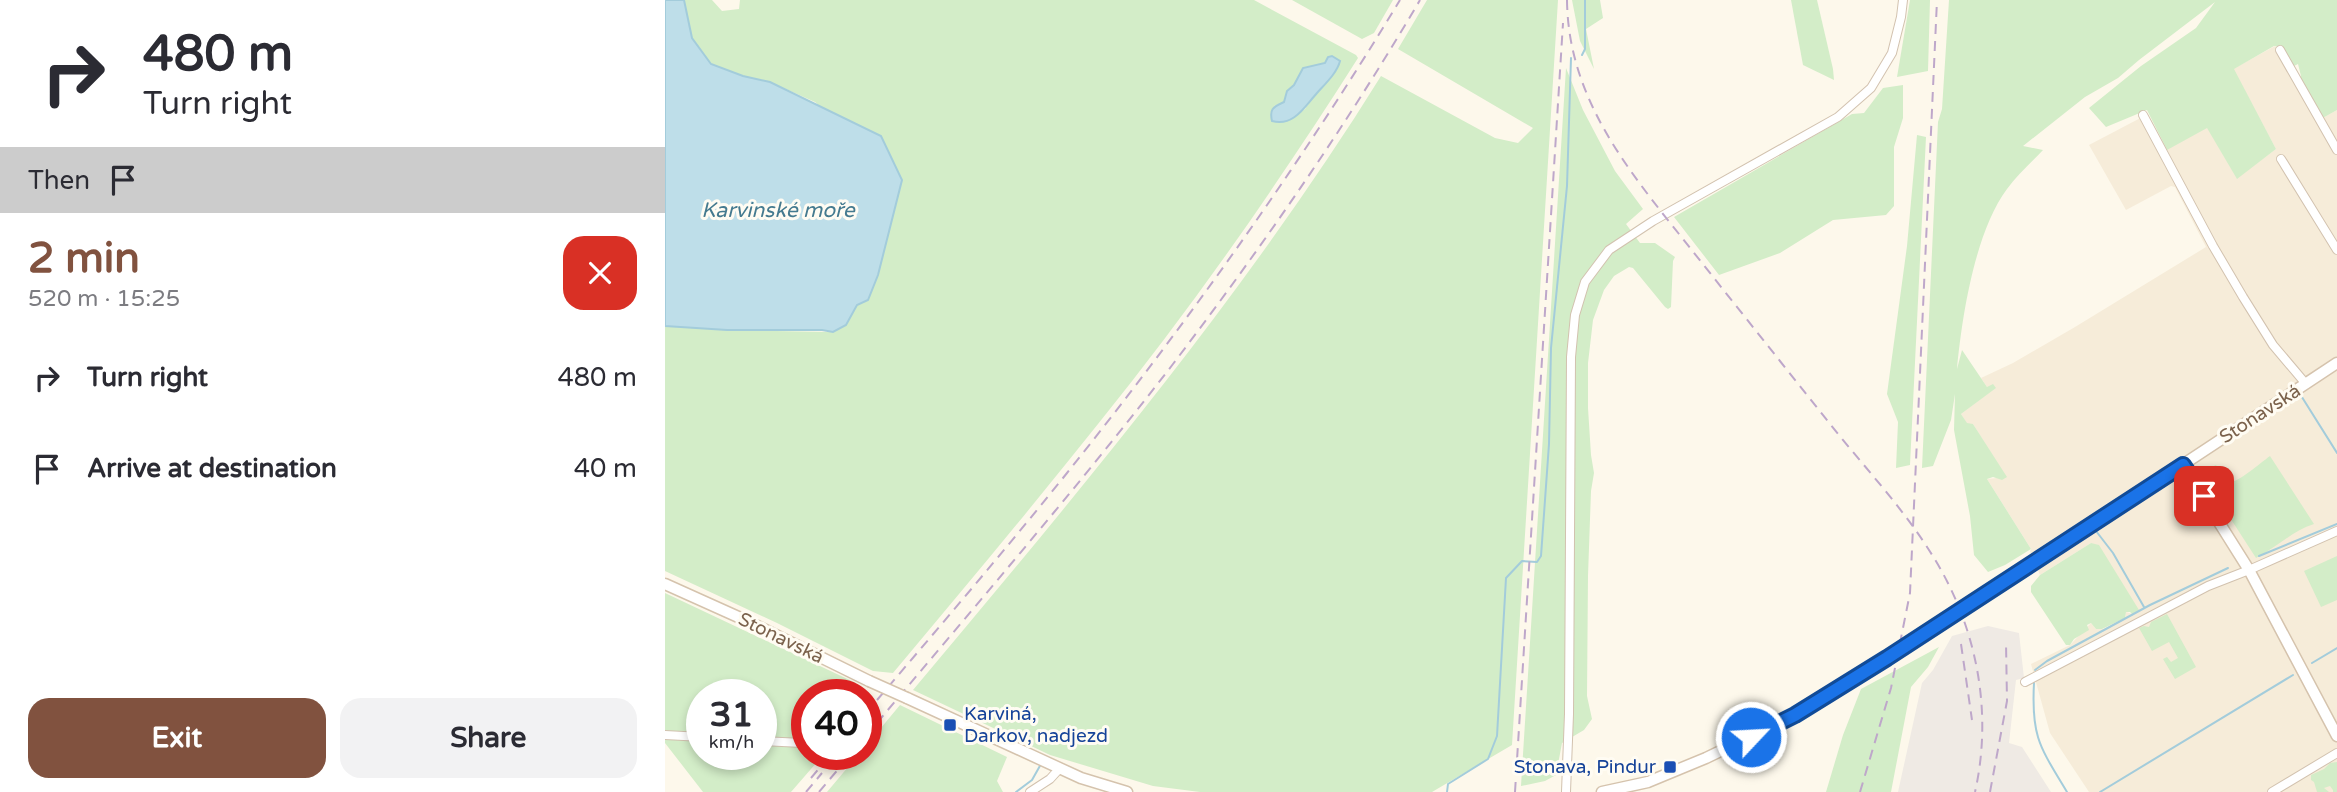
<!DOCTYPE html>
<meta charset="utf-8">
<style>
body{margin:0;font-family:"Varela Round",sans-serif;background:#f2f2f3;color:#2b2b33;height:100vh;display:flex;flex-direction:column;font-size:26px;white-space:nowrap}
*{box-sizing:border-box;margin:0}
p{font-size:23px;color:#7c7c81}
.icon{flex:none;width:38px;height:38px;fill:none;stroke:currentColor;stroke-width:2;stroke-linecap:round;stroke-linejoin:round}
.map{position:relative;flex:1;overflow:hidden}
.drawer{display:flex;flex-direction:column;background:#fff;width:665px}
.drawer>*{flex:none}
.top-card{background:#fff;color:#2b2b33;overflow:hidden}
.speed{position:absolute;left:21px;top:679px;display:flex;gap:14px;font-size:35px;font-weight:700;text-align:center}
.speed>*{display:grid;place-content:center;width:91px;height:91px;border-radius:50%;background:#fff;box-shadow:0 4px 10px #0003;line-height:1}
.speed small{font-size:18px;font-weight:400}
.speed .limit{border:10px solid #d22;background:#fff;color:#111}
.pin{position:absolute;display:grid;place-items:center;width:60px;height:60px;color:#fff;margin:-30px;border-radius:14px;box-shadow:0 4px 10px #0006}
.me{position:absolute;width:77px;margin:-38px;rotate:65deg;stroke-linejoin:round;filter:drop-shadow(0 0 5px #0008)}
.turn{display:flex;align-items:center;gap:24px;height:147px;padding:0 28px;font-size:32px}
.turn .icon{width:91px;height:91px;stroke-width:2.5}
.turn b{display:block;font-size:49px;line-height:60px}
.then{display:flex;align-items:center;height:66px;padding:0 28px;background:#0003;gap:14px;font-size:26px}
.round{display:grid;place-items:center;flex:none;width:74px;height:74px;border-radius:21px;background:#f2f2f3}
.summary{display:flex;align-items:center;justify-content:space-between;height:119px;padding:0 28px}
h1{font-size:42px;font-weight:800;line-height:52px;color:#81523f}
.primary-button{display:flex;gap:14px;margin-top:auto;padding:14px 28px}
.primary-button a{flex:1;height:80px;border-radius:21px;background:#81523f;color:#fff;font-size:28px;font-weight:800;line-height:80px;text-align:center}
.primary-button a+a{background:#f2f2f3;color:#2b2b33}
ul{padding:0;list-style:none}
li{display:flex;align-items:center;gap:21px;height:91px;padding:0 28px}
li div{flex:1}
li b{display:block;font-size:26px}
li em{font-style:normal}
main{display:flex;flex:1;min-height:0}
.map>svg:first-child{display:block}
.residential{fill:#f6ecd9}
.industrial{fill:#efeae4}
.green{fill:#d3edc8;fill-rule:evenodd}
.water{fill:#bedee9;stroke:#a3ccdb;stroke-width:2}
.lines{fill:none;stroke-linecap:round;stroke-linejoin:round}
.stream{stroke:#a3ccdb;stroke-width:2}
.street-casing{stroke:#d2c2af;stroke-width:10}
.secondary-casing{stroke:#d5c3ad;stroke-width:13}
.street{stroke:#fff;stroke-width:8}
.secondary{stroke:#fff;stroke-width:10}
.rail{stroke:#bea7ca;stroke-width:2;stroke-dasharray:10 7;stroke-linecap:butt}
.secondary-bridge-casing{stroke:#d5c3ad;stroke-width:13;stroke-linecap:butt}
.secondary-bridge{stroke:#fff;stroke-width:10}
.route-casing{stroke:#114b97;stroke-width:18}
.route{stroke:#1a73e8;stroke-width:12}
.transit-dot{fill:#1a4fb4;stroke:#fffcf3;stroke-width:2.5}
.labels{text-anchor:middle;dominant-baseline:central;stroke-width:6;stroke-linejoin:round;paint-order:stroke}
.street-label{font-size:19px;fill:#7b624c;stroke:#fffcf3}
.transit-label{font-size:19px;fill:#164399;stroke:#fffcf3;text-anchor:start}
.water-label{font-size:21px;font-style:italic;fill:#447a8f;stroke:#fffcf3}
</style>
<main>
<section class="drawer">
<div class="top-card">
<div class="turn"><svg class="icon" aria-label="right" viewBox="0 0 24 24"><path d="M7 20v-9h11M14 6l5 5-5 5"/></svg><div><b>480 m</b>Turn right</div></div>
<div class="then">Then<svg class="icon" aria-label="arrive" viewBox="0 0 24 24"><path d="M6 21V4h12l-3 4 3 4H6"/></svg></div>
</div>
<div class="summary"><div><h1>2 min</h1><p>520 m · 15:25</p></div><a class="round" style="background:#d93025;color:#fff"><svg class="icon" aria-label="close" viewBox="0 0 24 24"><path d="M6 6l12 12M18 6L6 18"/></svg></a></div>
<ul>
<li><svg class="icon" aria-label="right" viewBox="0 0 24 24"><path d="M7 20v-9h11M14 6l5 5-5 5"/></svg><div><b>Turn right</b></div><em>480 m</em></li>
<li><svg class="icon" aria-label="arrive" viewBox="0 0 24 24"><path d="M6 21V4h12l-3 4 3 4H6"/></svg><div><b>Arrive at destination</b></div><em>40 m</em></li>
</ul>
<div class="primary-button"><a>Exit</a><a>Share</a></div>
</section>
<div class="map">
<svg width="1672" height="792" viewBox="0 0 1672 792">
<rect width="100%" height="100%" fill="#fdf8eb"/>
<polygon class="residential" points="1610,46 1656,119 1672,110 1672,792 1424,792 1385,733 1366,664 1405,645 1426,623 1431,629 1438,629 1460,618 1461,612 1468,614 1426,543 1375,575 1365,551 1366,549 1322,479 1341,477 1308,424 1302,424 1296,414 1330,388 1322,387 1316,378 1348,363 1410,327 1541,247 1510,187 1506,186 1461,210 1424,145 1483,114 1502,149 1542,127 1572,178 1611,149 1568,69"/>
<polygon class="industrial" points="1323,626 1354,633 1359,678 1351,680 1344,743 1357,747 1386,792 1233,792 1257,683 1268,670 1287,636"/>
<g class="green">
<path d="M19,0H47L57,11L74,9L75,0H589L691,55L693,58C613,184 527,308 433,424C366,508 297,591 228,673L208,671L112,623L0,571V325L62,330L167,332L181,325L192,305L203,299L213,275L237,180L150,102L105,82L78,76L46,64L27,38ZM661,63L673,68L651,93L640,109L620,122L609,106L619,102L622,91L629,85L639,68Z"/>
<polygon points="627,0 728,0 709,33 697,39"/>
<path d="M762,0H893L847,745L767,792H535L488,786L385,755L248,690C413,493 580,295 716,76L830,138L853,143L868,128L733,49Z"/>
<polygon points="907,0 935,0 938,18 921,29 929,69 915,41"/>
<polygon points="1126,0 1152,0 1168,69 1169,80 1138,65"/>
<polygon points="1245,0 1265,0 1263,71 1232,77"/>
<path d="M1284,0H1672V110L1656,119L1635,79L1636,76L1633,64L1627,67L1617,47L1609,46L1569,69L1611,149L1572,179L1542,128L1502,150L1482,110L1441,127L1424,108L1476,66L1531,28L1550,2L1474,60L1453,78L1420,97L1358,146L1378,150C1366,163 1352,175 1342,189C1310,232 1297,316 1292,369L1297,350L1322,387L1328,384L1331,388L1296,414L1302,423L1308,424L1342,477L1337,480L1328,477L1322,479L1366,549L1340,565L1323,572L1309,555L1305,516L1289,430L1290,394L1286,420L1268,466L1257,468L1273,122L1277,109Z"/>
<polygon points="901,68 918,110 950,171 978,209 961,224 975,243 990,243 1010,257 1008,261 1006,307 1003,309 1000,307 968,268 964,267 949,276 939,290 928,320 923,363 923,408 926,455 929,473 926,491 923,576 922,696 927,719 919,730 897,743 891,775 880,781 856,786"/>
<polygon points="1238,85 1238,118 1229,147 1229,206 1221,215 1168,220 1115,253 1054,275 1009,217 1187,114 1199,113 1218,88"/>
<polygon points="1252,135 1261,137 1245,465 1231,468 1233,422 1222,394 1242,246"/>
<path d="M1605,456L1649,524C1627,531 1611,548 1591,558L1538,476V471L1551,465L1564,483C1575,481 1594,464 1605,456Z"/>
<polygon points="1426,543 1434,545 1474,610 1467,614 1465,612 1461,612 1460,618 1437,629 1431,629 1426,623 1422,625 1424,630 1409,639 1405,645 1401,645 1366,592 1366,586 1375,575"/>
<polygon points="1672,556 1672,600 1656,607 1639,571"/>
<path d="M0,593L191,683L176,695H142V754H159L126,792H38L0,743ZM37,695H96V754H37Z"/>
<polygon points="1502,614 1531,667 1510,679 1498,659 1502,657 1506,662 1513,658 1504,642 1487,651 1474,628 1479,626 1484,627 1486,622"/>
<polygon points="1274,647 1263,667 1246,687 1226,792 1161,792 1178,735 1196,689"/>
<polygon points="235,705 342,757 332,781 338,792 162,792 194,754 201,754 201,746"/>
<polygon points="1672,762 1672,792 1668,792 1668,790 1665,786 1659,788 1664,792 1652,792 1649,782 1646,780 1646,775 1659,769 1665,763"/>
</g>
<g class="water">
<polygon points="0,0 19,0 27,38 46,64 78,76 105,82 216,136 237,180 213,275 203,300 192,305 181,325 168,332 157,330 62,330 0,326"/>
<path d="M667,56L675,61C672,73 660,84 652,93C640,106 629,127 607,121C604,108 609,107 619,102L622,91L629,85L638,68L660,63L663,57Z"/>
</g>
<g class="lines">
<g class="stream">
<polyline points="917,55 920,49 920,0"/>
<polyline points="1635,394 1672,453"/>
<polyline points="1431,531 1448,553 1479,607"/>
<polyline points="1594,556 1672,524"/>
<polyline points="1647,663 1672,648"/>
<polyline points="1370,670 1382,661 1485,605 1563,568"/>
<path d="M1369,683C1366,737 1375,747 1402,792"/>
<polyline points="351,792 367,780 376,764"/>
<polyline points="782,792 783,784 823,759 832,736 841,578 857,561 872,562 876,556 884,444 886,348 902,186 906,58"/>
<polyline points="1435,792 1628,675"/>
</g>
<g class="street-casing">
<g id="street">
<polyline points="1615,50 1672,150"/>
<polyline points="1478,115 1548,246 1578,297 1608,345 1641,384"/>
<polyline points="1616,159 1672,250"/>
<polyline points="1360,682 1543,586 1584,570 1672,531"/>
<polyline points="0,735 37,737"/>
<polyline points="96,741 137,743 142,738"/>
<polyline points="365,792 385,779 395,768"/>
<polyline points="901,792 904,714 906,357 910,315 920,282 944,250 988,221 1173,117 1206,88 1227,53 1236,17 1238,0"/>
<polyline points="1607,792 1672,753"/>
</g>
</g>
<g class="secondary-casing">
<g id="secondary">
<polyline points="1518,465 1584,570 1672,736"/>
<polyline points="0,584 80,620 204,681"/>
<polyline points="242,698 416,778 462,792"/>
<polyline points="937,792 983,782 1041,758 1130,715 1296,611 1672,363"/>
</g>
</g>
<use href="#street" class="street"/>
<use href="#secondary" class="secondary"/>
<g class="rail">
<path d="M902,0C903,94 958,164 1014,234C1064,297 1115,361 1165,424C1200,468 1240,510 1269,558C1312,628 1328,712 1310,792"/>
<polyline points="1296,644 1307,720"/>
<path d="M201,713C269,633 337,554 402,473C523,322 635,165 735,0"/>
<path d="M201,736C304,613 410,491 508,364C597,247 681,126 755,0"/>
<polyline points="146,778 166,754"/>
<polyline points="141,792 157,773"/>
<polyline points="154,792 186,754"/>
<polyline points="850,792 898,23"/>
<polyline points="1195,792 1226,688 1245,593 1272,0"/>
<polyline points="1325,792 1342,701 1341,643"/>
</g>
<g class="secondary-bridge-casing">
<polyline id="secondary-bridge" points="204,681 242,698"/>
</g>
<use href="#secondary-bridge" class="secondary-bridge"/>
</g>
<g class="lines">
<g class="route-casing">
<polyline id="route" points="1086,737 1130,715 1222,658 1518,465 1539,496"/>
</g>
<use href="#route" class="route"/>
</g>
<g class="transit-dot">
<rect x="278" y="718" width="14" height="14" rx="3.5"/>
<rect x="998" y="760" width="14" height="14" rx="3.5"/>
</g>
<g class="labels">
<g class="street-label">
<text transform="translate(1595 414) rotate(-33)">Stonavská</text>
<text transform="translate(116 638) rotate(26)">Stonavská</text>
</g>
<g class="transit-label">
<text x="299" y="714">Karviná,<tspan x="299" dy="22">Darkov, nadjezd</tspan></text>
<text x="991" y="767" text-anchor="end">Stonava, Pindur</text>
</g>
<g class="water-label">
<text x="113" y="210">Karvinské moře</text>
</g>
</g>
</svg>
<div class="speed"><div>31<small>km/h</small></div><div class="limit">40</div></div>
<div class="pin" style="left:1539px;top:496px;background:#d93025"><svg class="icon" aria-label="arrive" viewBox="0 0 24 24"><path d="M6 21V4h12l-3 4 3 4H6"/></svg></div>
<svg class="me" style="left:1086px;top:737px" viewBox="-20 -20 40 40"><circle r="17" fill="#1a73e8" stroke="#fff" stroke-width="3"/><path d="M0-11L8 9 0 5-8 9z" fill="#fff"/></svg>
</div>
</main>
